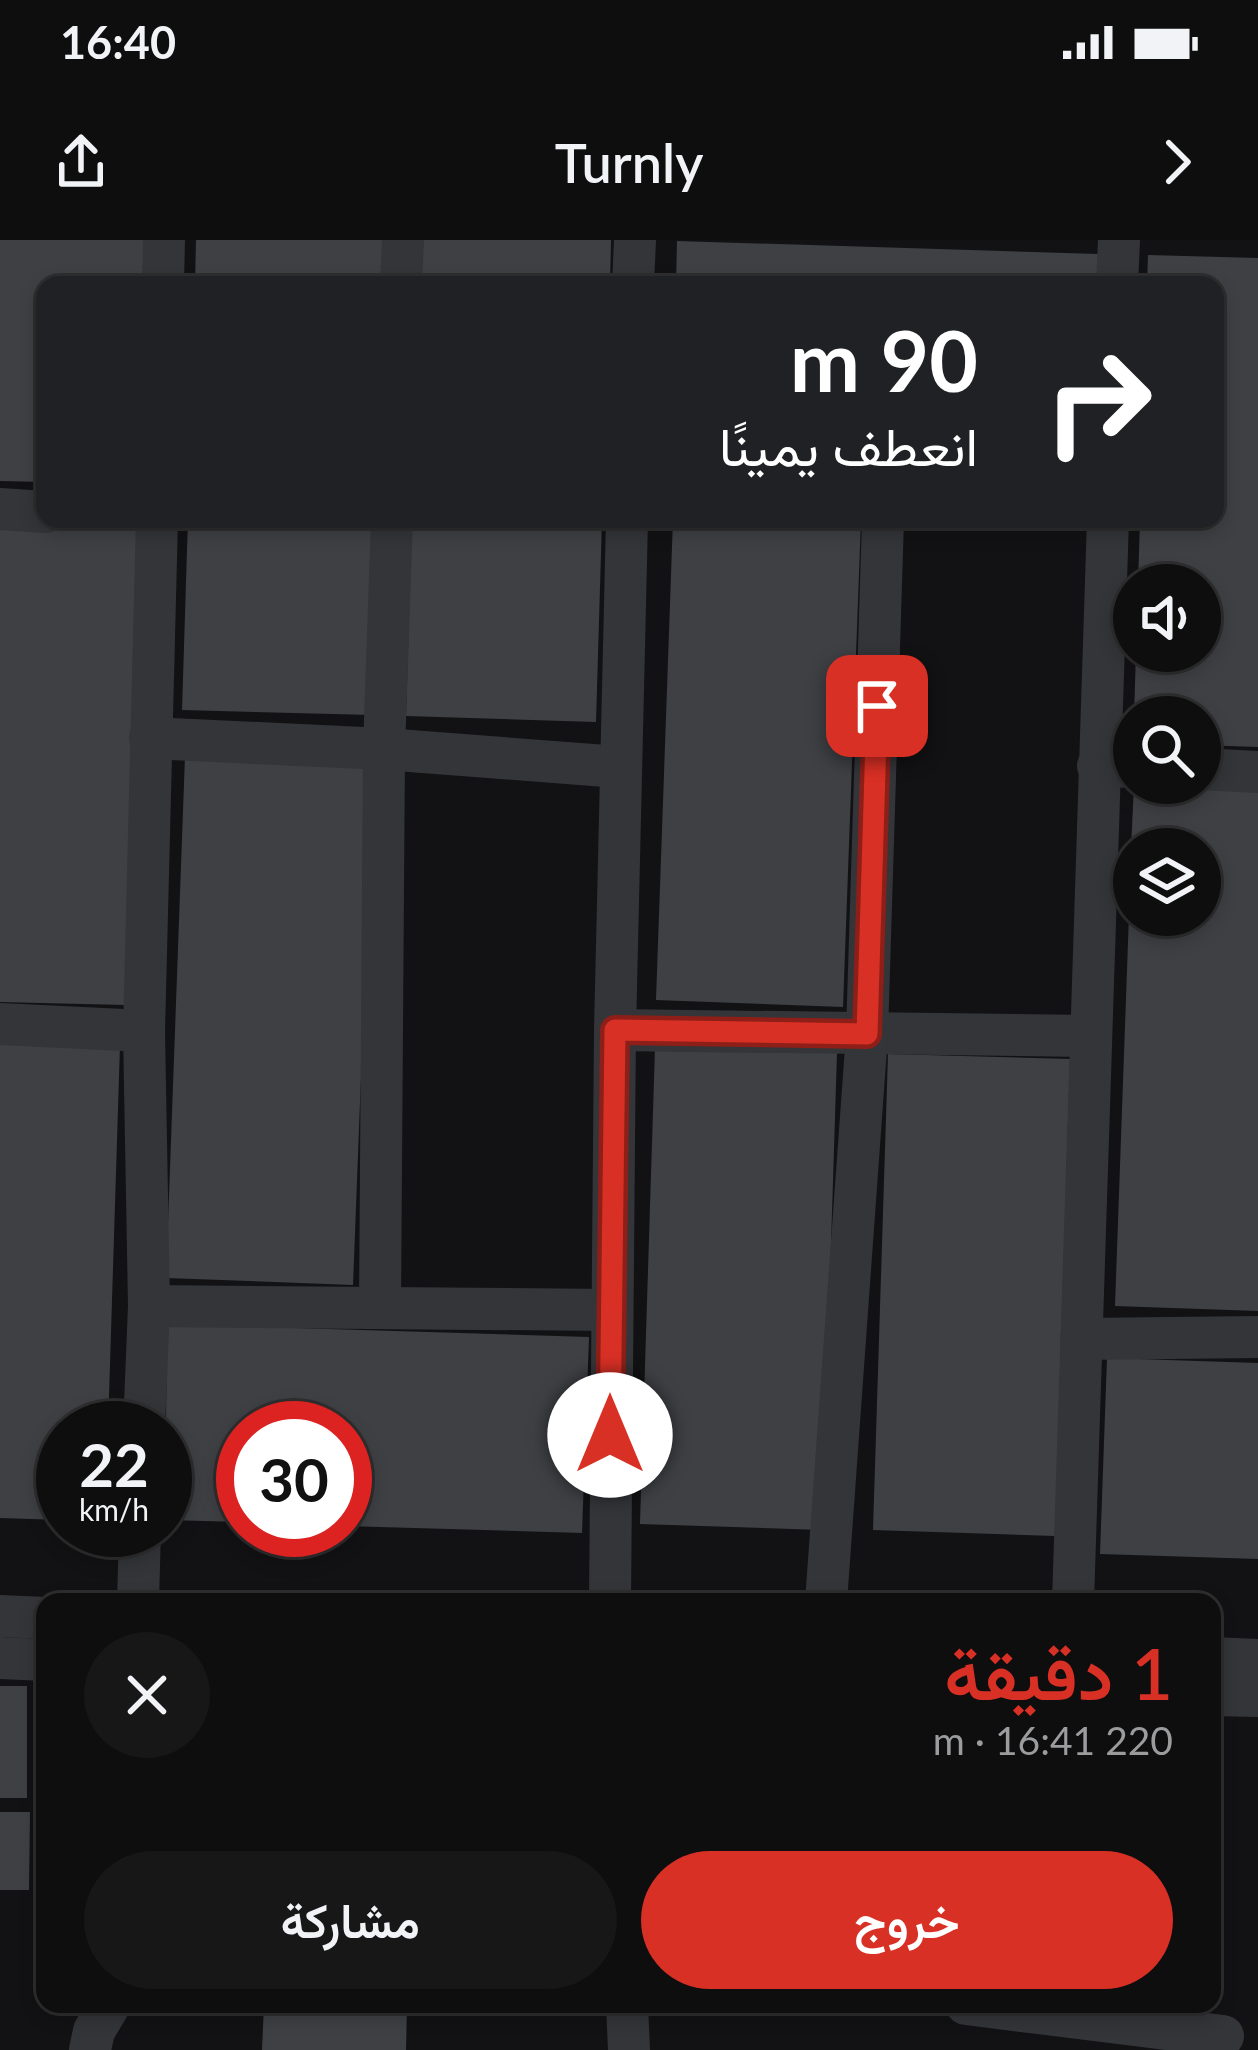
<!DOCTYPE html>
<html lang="ar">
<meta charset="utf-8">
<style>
body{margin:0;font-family:Lato,Vazirmatn,sans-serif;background:#171718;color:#f1f3f6;direction:rtl;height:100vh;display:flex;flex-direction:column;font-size:45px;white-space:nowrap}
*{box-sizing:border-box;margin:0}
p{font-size:39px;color:#9b9c9e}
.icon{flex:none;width:66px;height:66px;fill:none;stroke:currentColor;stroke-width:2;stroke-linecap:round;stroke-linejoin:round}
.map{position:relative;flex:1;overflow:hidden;direction:ltr}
.side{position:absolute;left:36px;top:1353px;width:1185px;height:420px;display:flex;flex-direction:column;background:#0e0e0f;border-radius:24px;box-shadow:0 6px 18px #0003,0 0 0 3px #2e2e2f;direction:rtl}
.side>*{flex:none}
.hud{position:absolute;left:36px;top:36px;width:1188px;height:252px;border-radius:24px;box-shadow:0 6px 18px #0003,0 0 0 3px #2e2e2f;direction:rtl;background:#202124;color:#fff;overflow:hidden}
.controls{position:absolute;left:1113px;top:324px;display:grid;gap:24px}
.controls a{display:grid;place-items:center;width:108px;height:108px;border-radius:50%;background:#0e0e0f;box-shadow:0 6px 18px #0003,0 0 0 3px #2e2e2f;font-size:60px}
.speed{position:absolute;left:36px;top:1161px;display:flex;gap:24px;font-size:60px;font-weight:700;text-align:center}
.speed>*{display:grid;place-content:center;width:156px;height:156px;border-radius:50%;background:#0e0e0f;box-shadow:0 6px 18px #0003,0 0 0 3px #2e2e2f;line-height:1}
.speed small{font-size:30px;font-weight:400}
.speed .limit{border:18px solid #d22;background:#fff;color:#111}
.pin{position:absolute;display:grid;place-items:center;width:102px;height:102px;color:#fff;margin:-51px;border-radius:24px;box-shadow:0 6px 18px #0006}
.me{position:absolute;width:132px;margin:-66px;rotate:0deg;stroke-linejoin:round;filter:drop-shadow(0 0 9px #0008)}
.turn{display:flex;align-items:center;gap:42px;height:252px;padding:0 48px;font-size:54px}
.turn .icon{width:156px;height:156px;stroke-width:2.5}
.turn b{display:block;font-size:84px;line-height:102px}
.round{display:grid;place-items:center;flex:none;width:126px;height:126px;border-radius:63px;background:#171718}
.headline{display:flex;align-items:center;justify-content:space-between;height:204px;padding:0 48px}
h1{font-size:72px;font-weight:600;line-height:90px;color:#d93025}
.primary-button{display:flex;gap:24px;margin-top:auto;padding:24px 48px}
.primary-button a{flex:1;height:138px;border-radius:72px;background:#d93025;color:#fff;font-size:48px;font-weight:600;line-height:138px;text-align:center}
.primary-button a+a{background:#171718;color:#f1f3f6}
.status{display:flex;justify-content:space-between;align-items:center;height:84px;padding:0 60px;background:#0e0e0f;direction:ltr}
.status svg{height:33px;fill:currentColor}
header{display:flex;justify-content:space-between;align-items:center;height:156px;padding:0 48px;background:#0e0e0f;font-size:54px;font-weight:600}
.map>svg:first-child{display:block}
.building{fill:#3e4044}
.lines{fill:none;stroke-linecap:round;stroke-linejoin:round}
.minor{stroke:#333539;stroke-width:42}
.route-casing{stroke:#8d1f18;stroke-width:30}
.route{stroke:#d93025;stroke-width:21}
</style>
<div class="status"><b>16:40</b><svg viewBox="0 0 49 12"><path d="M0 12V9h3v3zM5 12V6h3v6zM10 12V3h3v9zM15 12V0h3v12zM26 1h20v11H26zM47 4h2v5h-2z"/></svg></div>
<header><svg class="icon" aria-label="forward" viewBox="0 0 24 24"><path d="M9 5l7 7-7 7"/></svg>Turnly<svg class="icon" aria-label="share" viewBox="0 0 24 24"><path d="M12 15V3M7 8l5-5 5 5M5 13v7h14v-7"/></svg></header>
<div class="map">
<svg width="1258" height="1810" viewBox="0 0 1258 1810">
<rect width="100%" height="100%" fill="#121214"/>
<g class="building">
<polygon points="0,0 154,0 152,45 45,45 45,242 0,241"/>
<polygon points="196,0 387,0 385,45 195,45"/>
<polygon points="421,0 611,0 610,45 419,45"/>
<polygon points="677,1 1098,14 1097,45 676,45"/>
<polygon points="1148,15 1258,18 1258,507 1200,505 1200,477 1134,477 1136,411 1200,411 1200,345 1138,345 1140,279 1215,279 1215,45 1147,45"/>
<polygon points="188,279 378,279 372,475 182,470"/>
<polygon points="412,279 602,279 596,482 406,476"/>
<polygon points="673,279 861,279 843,767 656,760"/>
<polygon points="0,285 141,289 125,765 0,762"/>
<polygon points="185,516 373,523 353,1045 166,1038"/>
<polygon points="1134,544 1258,549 1258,1071 1115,1066 1130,646 1134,646 1134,675 1200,675 1200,609 1131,609"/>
<polygon points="0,801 120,805 108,1188 63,1188 63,1280 0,1278"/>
<polygon points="655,808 837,813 822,1290 640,1284"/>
<polygon points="888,814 1070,819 1055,1296 873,1290"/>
<polygon points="167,1084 589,1097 582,1293 345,1286 345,1188 243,1188 243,1282 165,1280"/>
<polygon points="1107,1118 1258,1123 1258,1319 1100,1314"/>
<rect x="0" y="1446" width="27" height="112"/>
<polygon points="0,1572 30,1572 29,1650 0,1650"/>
<polygon points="264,1764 407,1765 406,1810 262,1810"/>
</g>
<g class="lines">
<g class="minor">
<polyline points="163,45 164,0"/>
<polyline points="401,45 403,0"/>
<polyline points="633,45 635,0"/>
<polyline points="1117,45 1119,0"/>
<polyline points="0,269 45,272"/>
<polyline points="150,498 384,509 619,527"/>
<polyline points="1098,526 1134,527"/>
<polyline points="1200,529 1258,532"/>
<polyline points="0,784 144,791"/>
<polyline points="615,790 1089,796"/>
<polyline points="149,1066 611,1070"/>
<polyline points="380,1066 384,509 392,279"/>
<polyline points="1081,1099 1258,1097"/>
<polyline points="144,1188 149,1066 144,791 157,279"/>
<polyline points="138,1362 140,1290"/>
<polyline points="610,1362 615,790 627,279"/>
<polyline points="826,1362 867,794 883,279"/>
<polyline points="1073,1362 1108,279"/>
<polyline points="0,1376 45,1378"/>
<polyline points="0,1418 45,1420"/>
<polyline points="1212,1418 1258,1420"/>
<polyline points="1212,1455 1258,1456"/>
<polyline points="627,1764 629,1810"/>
<polyline points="966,1764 1223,1796"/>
<polyline points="90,1810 94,1791 110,1764"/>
</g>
</g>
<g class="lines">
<g class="route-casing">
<polyline id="route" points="610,1195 615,790 867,794 877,466"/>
</g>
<use href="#route" class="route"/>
</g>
</svg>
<div class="controls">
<a><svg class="icon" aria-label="sound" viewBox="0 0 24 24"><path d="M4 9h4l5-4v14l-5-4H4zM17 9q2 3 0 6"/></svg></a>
<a><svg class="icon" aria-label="search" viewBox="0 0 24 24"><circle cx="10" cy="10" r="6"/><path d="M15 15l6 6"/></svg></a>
<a><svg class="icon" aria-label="layers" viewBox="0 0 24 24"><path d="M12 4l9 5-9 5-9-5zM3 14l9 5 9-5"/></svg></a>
</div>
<div class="speed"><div>22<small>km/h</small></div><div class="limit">30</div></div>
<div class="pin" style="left:877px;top:466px;background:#d93025"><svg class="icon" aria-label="arrive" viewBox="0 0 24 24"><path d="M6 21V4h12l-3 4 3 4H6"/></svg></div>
<svg class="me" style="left:610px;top:1195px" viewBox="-20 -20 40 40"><circle r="19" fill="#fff"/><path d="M0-13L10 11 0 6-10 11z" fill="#d93025"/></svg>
<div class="hud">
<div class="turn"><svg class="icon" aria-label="right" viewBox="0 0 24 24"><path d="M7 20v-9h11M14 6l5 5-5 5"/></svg><div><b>90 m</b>انعطف يمينًا</div></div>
</div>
<section class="side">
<div class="headline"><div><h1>1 دقيقة</h1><p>220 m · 16:41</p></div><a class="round"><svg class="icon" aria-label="close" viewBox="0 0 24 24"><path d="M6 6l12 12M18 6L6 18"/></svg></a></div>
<div class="primary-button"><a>خروج</a><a>مشاركة</a></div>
</section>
</div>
